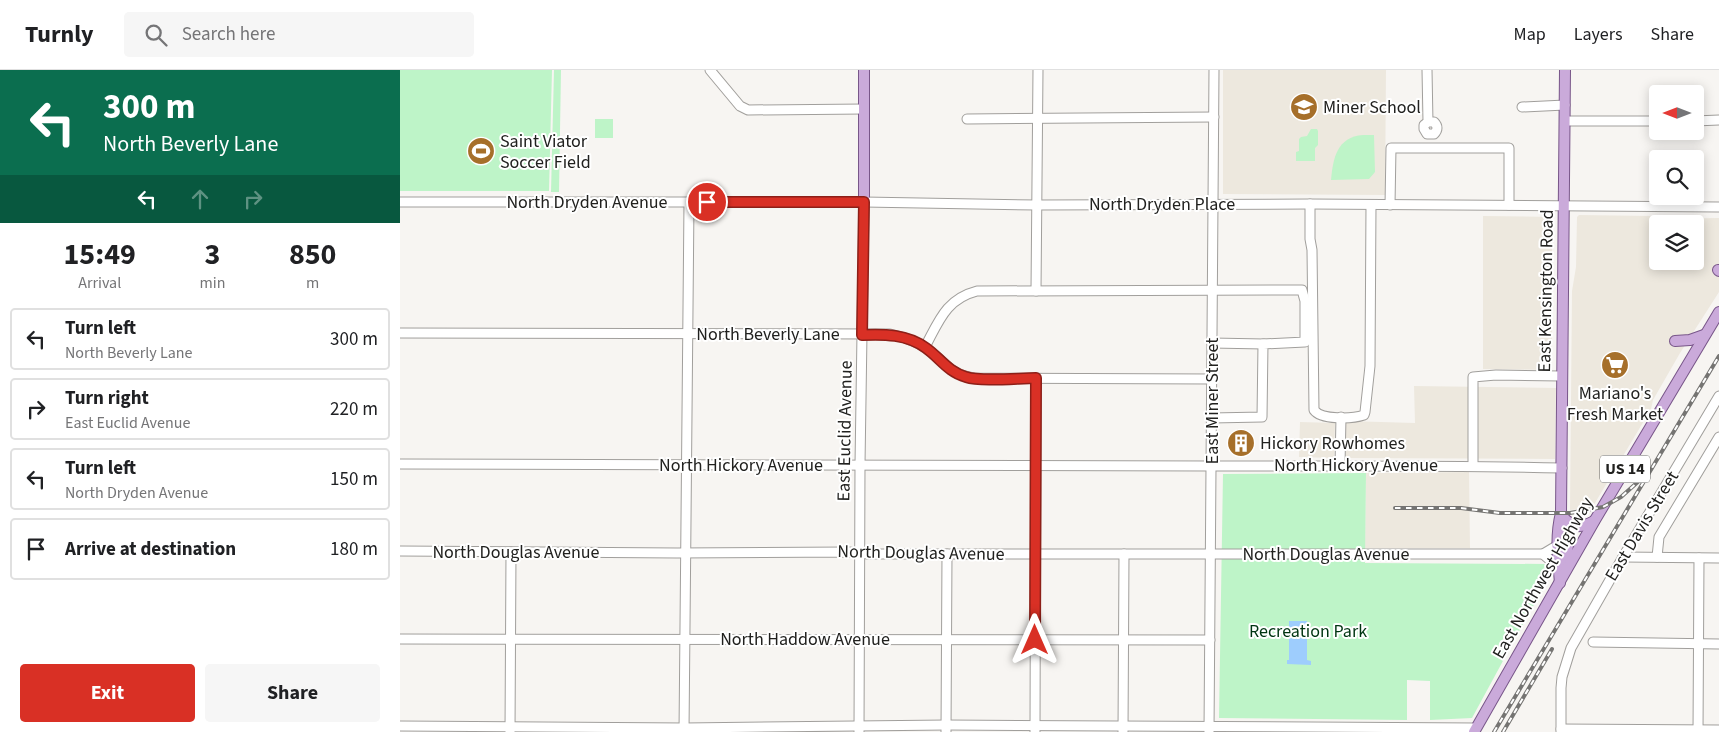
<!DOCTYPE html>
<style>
body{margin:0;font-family:"Source Sans 3",sans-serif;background:#f6f6f6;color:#202124;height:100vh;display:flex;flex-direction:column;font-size:19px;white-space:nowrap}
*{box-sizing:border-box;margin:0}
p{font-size:16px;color:#757577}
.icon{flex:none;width:28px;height:28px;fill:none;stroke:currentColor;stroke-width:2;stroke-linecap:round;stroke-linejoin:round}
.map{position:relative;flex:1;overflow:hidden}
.side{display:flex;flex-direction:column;background:#fff;width:400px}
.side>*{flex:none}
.banner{background:#0b6e4f;color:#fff;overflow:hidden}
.needle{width:32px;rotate:270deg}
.controls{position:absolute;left:1249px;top:15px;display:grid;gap:10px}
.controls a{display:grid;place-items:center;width:55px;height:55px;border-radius:5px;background:#fff;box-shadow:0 2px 12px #0003;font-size:25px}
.pin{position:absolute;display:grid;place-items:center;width:42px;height:42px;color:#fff;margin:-21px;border:2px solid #fff;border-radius:50%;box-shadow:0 1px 5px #0007}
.me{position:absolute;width:55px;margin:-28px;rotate:0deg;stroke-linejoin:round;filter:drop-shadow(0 0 4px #0008)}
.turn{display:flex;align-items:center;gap:18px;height:105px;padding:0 20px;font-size:22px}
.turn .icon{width:65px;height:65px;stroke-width:2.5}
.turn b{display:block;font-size:35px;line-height:42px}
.lanes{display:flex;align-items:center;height:48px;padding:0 20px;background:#0003;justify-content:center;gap:25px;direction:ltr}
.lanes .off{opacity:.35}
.eta{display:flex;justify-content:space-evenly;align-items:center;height:85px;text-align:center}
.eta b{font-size:30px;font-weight:700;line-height:35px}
.primary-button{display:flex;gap:10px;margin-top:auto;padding:10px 20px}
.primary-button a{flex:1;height:58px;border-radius:5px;background:#d93025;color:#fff;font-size:20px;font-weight:700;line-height:58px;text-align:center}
.primary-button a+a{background:#f6f6f6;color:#202124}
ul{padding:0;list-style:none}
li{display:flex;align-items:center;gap:15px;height:62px;margin:0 10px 8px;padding:0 10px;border:2px solid #e0e0e0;border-radius:5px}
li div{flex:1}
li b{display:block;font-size:19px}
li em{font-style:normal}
header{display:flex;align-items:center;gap:30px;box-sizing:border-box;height:70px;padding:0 25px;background:#fff;border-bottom:1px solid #e0e0e0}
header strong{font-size:24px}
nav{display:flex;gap:28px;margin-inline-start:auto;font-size:18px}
.search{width:350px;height:45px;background:#f6f6f6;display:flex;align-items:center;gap:12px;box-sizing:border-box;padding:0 18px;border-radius:5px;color:#757577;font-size:19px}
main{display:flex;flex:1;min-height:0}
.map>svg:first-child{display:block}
.built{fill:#ede8de;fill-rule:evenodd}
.green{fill:#bef4c8}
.water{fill:#9ecdfd}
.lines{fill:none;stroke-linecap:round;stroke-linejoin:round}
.minor-casing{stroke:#a19f9c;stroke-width:11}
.major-casing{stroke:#785689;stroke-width:12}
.minor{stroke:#fff;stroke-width:9}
.major{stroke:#caaada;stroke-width:10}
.rail-casing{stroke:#757472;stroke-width:4}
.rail{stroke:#fff;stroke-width:2;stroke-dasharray:5.5;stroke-linecap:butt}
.route-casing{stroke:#8d1f18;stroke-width:12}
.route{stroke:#d93025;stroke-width:9}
.labels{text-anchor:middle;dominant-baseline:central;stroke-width:4;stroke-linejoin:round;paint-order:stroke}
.shield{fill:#fff;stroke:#646462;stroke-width:1}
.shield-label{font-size:16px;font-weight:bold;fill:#21211f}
.poi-label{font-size:18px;fill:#21211f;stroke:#fff;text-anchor:start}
.street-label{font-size:18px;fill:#21211f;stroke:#fff}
.park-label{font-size:18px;fill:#003512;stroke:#fff}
</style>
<header>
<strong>Turnly</strong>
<div class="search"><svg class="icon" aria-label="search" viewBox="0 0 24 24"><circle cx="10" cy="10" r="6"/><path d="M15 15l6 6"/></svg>Search here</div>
<nav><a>Map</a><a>Layers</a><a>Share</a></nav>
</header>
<main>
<section class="side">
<div class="banner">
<div class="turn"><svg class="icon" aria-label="left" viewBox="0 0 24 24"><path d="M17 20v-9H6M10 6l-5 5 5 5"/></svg><div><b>300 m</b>North Beverly Lane</div></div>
<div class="lanes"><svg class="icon" aria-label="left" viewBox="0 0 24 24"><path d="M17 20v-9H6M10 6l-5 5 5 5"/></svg><svg class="icon off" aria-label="ahead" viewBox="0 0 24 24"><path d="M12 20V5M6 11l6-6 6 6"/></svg><svg class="icon off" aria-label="right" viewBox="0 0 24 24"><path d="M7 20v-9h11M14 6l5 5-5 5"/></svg></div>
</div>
<div class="eta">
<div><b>15:49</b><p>Arrival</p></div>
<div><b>3</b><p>min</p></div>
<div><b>850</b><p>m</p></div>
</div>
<ul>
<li><svg class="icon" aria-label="left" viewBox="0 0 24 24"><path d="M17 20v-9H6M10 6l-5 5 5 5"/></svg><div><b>Turn left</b><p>North Beverly Lane</p></div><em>300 m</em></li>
<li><svg class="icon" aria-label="right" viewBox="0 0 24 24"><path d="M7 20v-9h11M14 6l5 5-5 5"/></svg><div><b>Turn right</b><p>East Euclid Avenue</p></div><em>220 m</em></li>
<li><svg class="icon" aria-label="left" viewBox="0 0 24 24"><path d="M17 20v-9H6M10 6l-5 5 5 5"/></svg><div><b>Turn left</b><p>North Dryden Avenue</p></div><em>150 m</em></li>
<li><svg class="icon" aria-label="arrive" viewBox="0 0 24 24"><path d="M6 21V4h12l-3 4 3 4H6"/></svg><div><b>Arrive at destination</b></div><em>180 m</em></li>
</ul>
<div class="primary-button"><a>Exit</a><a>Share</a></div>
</section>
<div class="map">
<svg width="1319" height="662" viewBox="0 0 1319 662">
<rect width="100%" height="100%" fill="#f7f5f2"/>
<g class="built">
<polygon points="823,0 986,0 985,125 823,124"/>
<path d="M1179,145L1251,146L1254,149L1319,148V222L1280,283L1253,330L1251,339L1192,438L1170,440L1172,221L1176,197L1177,147ZM1258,154H1295V191H1258Z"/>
<polygon points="1083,146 1152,147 1152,300 1083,299"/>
<polygon points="1014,316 1156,318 1155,389 945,388 946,353 947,351 1015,353"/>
<polygon points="900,352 935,353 934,388 899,387"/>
<polygon points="1069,402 1070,478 965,478 966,403"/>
</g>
<g class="green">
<polygon points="0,0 152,0 149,121 0,121"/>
<polygon points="154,0 161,0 159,122 151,122"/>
<rect x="195" y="49" width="18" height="19"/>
<polygon points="911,59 917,59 918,61 918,75 915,78 915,91 896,91 896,82 899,81 899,69 901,67 907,66"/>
<path d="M963,65H974L975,102L969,109L931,110C933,88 937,67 963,65Z"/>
<polygon points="966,403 965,493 1147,494 1145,517 1130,541 1072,648 1030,650 1030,611 1007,610 1007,650 819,648 823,404"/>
</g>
<polygon class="water" points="889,551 907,551 907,590 911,591 911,595 887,594 887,590 889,590"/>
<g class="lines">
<g class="minor-casing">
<g id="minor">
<polyline points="310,0 340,36 348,40 464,39"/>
<path d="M1027,0L1028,52L1024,55V59L1027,64H1034C1038,60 1038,56 1034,52H1028"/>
<polyline points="1122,37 1165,35"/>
<polyline points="567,49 814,47"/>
<polyline points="1165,51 1258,51"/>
<polyline points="1295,51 1319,50"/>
<polyline points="0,132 464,132 637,135 910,134 1319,137"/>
<path d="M910,134V169L912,180L914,340C921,350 952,349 964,345L965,342L970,296L971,135"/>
<polyline points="990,135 991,78 1109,78 1109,135"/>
<polyline points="636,221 638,0"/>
<path d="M0,263L490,264C502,267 514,270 524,277C544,289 547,304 574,308L812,309"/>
<polyline points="812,273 864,274"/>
<path d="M525,277C539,251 546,229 577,221L902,220L905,231V272L863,274L862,347L812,348"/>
<path d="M0,394C271,396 541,394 812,396C928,396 1045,395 1162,398"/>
<polyline points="940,395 941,347"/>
<polyline points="1073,395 1073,307 1096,305 1161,306"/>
<polyline points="1158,475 1143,484 1158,497"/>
<polyline points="0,481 277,483 449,482 468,484 1143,484"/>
<polyline points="1223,487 1319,488"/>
<polyline points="1257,487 1259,467 1319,367"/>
<polyline points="0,569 810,570"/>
<polyline points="1193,572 1319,574"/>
<polyline points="0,656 285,658 547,655 1076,658"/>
<polyline points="1161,659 1319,660"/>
<polyline points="110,662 111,482"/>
<polyline points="284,662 289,132"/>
<polyline points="459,662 460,395 464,132"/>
<polyline points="546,662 547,484"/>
<polyline points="635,662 636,308"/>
<polyline points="723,662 724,484"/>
<polyline points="809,662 814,0"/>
<polyline points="1161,662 1161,618 1162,607 1171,578 1223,487 1319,326"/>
<polyline points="1298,662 1299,488"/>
</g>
</g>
<g class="major-casing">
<g id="major">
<polyline points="464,132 464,0"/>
<polyline points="1318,200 1319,201"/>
<polyline points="1275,271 1290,270 1304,265"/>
<path d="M1161,443C1172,457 1168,482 1164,498"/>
<path d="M1166,450C1177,459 1182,457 1194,451"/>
<path d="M1160,513C1158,490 1155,466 1161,443L1165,0"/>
<polyline points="1074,662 1195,450 1319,242"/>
</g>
</g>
<use href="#minor" class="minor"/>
<use href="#major" class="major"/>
<g class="rail-casing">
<g id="rail">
<polyline points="995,438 1061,438 1100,443 1170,443 1203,437 1221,427 1240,410"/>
<polyline points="1094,662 1319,286"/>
<polyline points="1103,662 1152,579"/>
</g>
</g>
<use href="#rail" class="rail"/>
</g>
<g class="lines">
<g class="route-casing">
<path id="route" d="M307,132H464L462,265C484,264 507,264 526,278C540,288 548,302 566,307C581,312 619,308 636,308L635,570"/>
</g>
<use href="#route" class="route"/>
</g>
<defs>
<g id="school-disc" transform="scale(1.4375)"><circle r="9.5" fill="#a66f2a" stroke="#fff"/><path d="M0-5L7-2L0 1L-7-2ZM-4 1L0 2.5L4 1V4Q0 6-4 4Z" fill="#fff"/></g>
<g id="stadium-disc" transform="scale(1.4375)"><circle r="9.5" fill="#a66f2a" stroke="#fff"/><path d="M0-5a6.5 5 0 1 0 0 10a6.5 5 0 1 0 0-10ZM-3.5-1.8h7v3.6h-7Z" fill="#fff"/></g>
<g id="supermarket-disc" transform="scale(1.4375)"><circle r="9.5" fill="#a66f2a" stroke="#fff"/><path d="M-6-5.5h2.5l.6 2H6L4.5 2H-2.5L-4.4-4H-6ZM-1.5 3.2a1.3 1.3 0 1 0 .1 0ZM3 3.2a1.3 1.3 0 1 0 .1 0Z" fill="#fff"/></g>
<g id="building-disc" transform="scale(1.4375)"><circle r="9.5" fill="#a66f2a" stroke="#fff"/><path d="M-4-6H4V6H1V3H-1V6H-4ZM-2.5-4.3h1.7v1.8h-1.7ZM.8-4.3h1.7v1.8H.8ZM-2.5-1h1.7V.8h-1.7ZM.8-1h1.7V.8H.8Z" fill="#fff"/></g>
</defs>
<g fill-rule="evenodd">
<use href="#school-disc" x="904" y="37"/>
<use href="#stadium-disc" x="81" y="81"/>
<use href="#supermarket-disc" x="1215" y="295"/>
<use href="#building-disc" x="841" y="373"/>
</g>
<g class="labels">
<rect class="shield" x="1200" y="385.5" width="50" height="27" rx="4"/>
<g class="shield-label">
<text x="1225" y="399">US 14</text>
</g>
<g class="poi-label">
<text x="923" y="37">Miner School</text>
<text x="100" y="71">Saint Viator<tspan x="100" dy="21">Soccer Field</tspan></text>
<text x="1215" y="323" text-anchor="middle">Mariano's<tspan x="1215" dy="21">Fresh Market</tspan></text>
<text x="860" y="373">Hickory Rowhomes</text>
</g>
<g class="street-label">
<text x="187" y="132">North Dryden Avenue</text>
<text x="762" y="134">North Dryden Place</text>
<text transform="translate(1146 221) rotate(-89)">East Kensington Road</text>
<text x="368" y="264">North Beverly Lane</text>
<text transform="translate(812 331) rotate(-90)">East Miner Street</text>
<text transform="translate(445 361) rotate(-89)">East Euclid Avenue</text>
<text x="341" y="395">North Hickory Avenue</text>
<text x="956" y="395">North Hickory Avenue</text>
<text transform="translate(1242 456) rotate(-59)">East Davis Street</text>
<text x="116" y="482">North Douglas Avenue</text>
<text transform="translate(521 483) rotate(1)">North Douglas Avenue</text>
<text x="926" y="484">North Douglas Avenue</text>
<text transform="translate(1143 508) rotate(-60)">East Northwest Highway</text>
<text x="405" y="569">North Haddow Avenue</text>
</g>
<g class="park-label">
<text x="908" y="561">Recreation Park</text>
</g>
</g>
</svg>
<div class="controls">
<a><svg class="needle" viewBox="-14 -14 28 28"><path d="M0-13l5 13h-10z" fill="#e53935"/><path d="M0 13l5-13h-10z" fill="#757577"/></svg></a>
<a><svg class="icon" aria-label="search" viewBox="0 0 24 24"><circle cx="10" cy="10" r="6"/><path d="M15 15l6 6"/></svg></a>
<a><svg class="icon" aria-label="layers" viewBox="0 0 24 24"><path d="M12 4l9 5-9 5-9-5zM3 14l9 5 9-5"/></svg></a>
</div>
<div class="pin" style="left:307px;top:132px;background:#d93025"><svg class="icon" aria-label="arrive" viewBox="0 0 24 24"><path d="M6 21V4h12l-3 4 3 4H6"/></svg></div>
<svg class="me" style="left:635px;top:570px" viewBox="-20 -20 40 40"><path d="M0-17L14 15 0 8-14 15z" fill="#d93025" stroke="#fff" stroke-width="4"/></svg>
</div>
</main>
